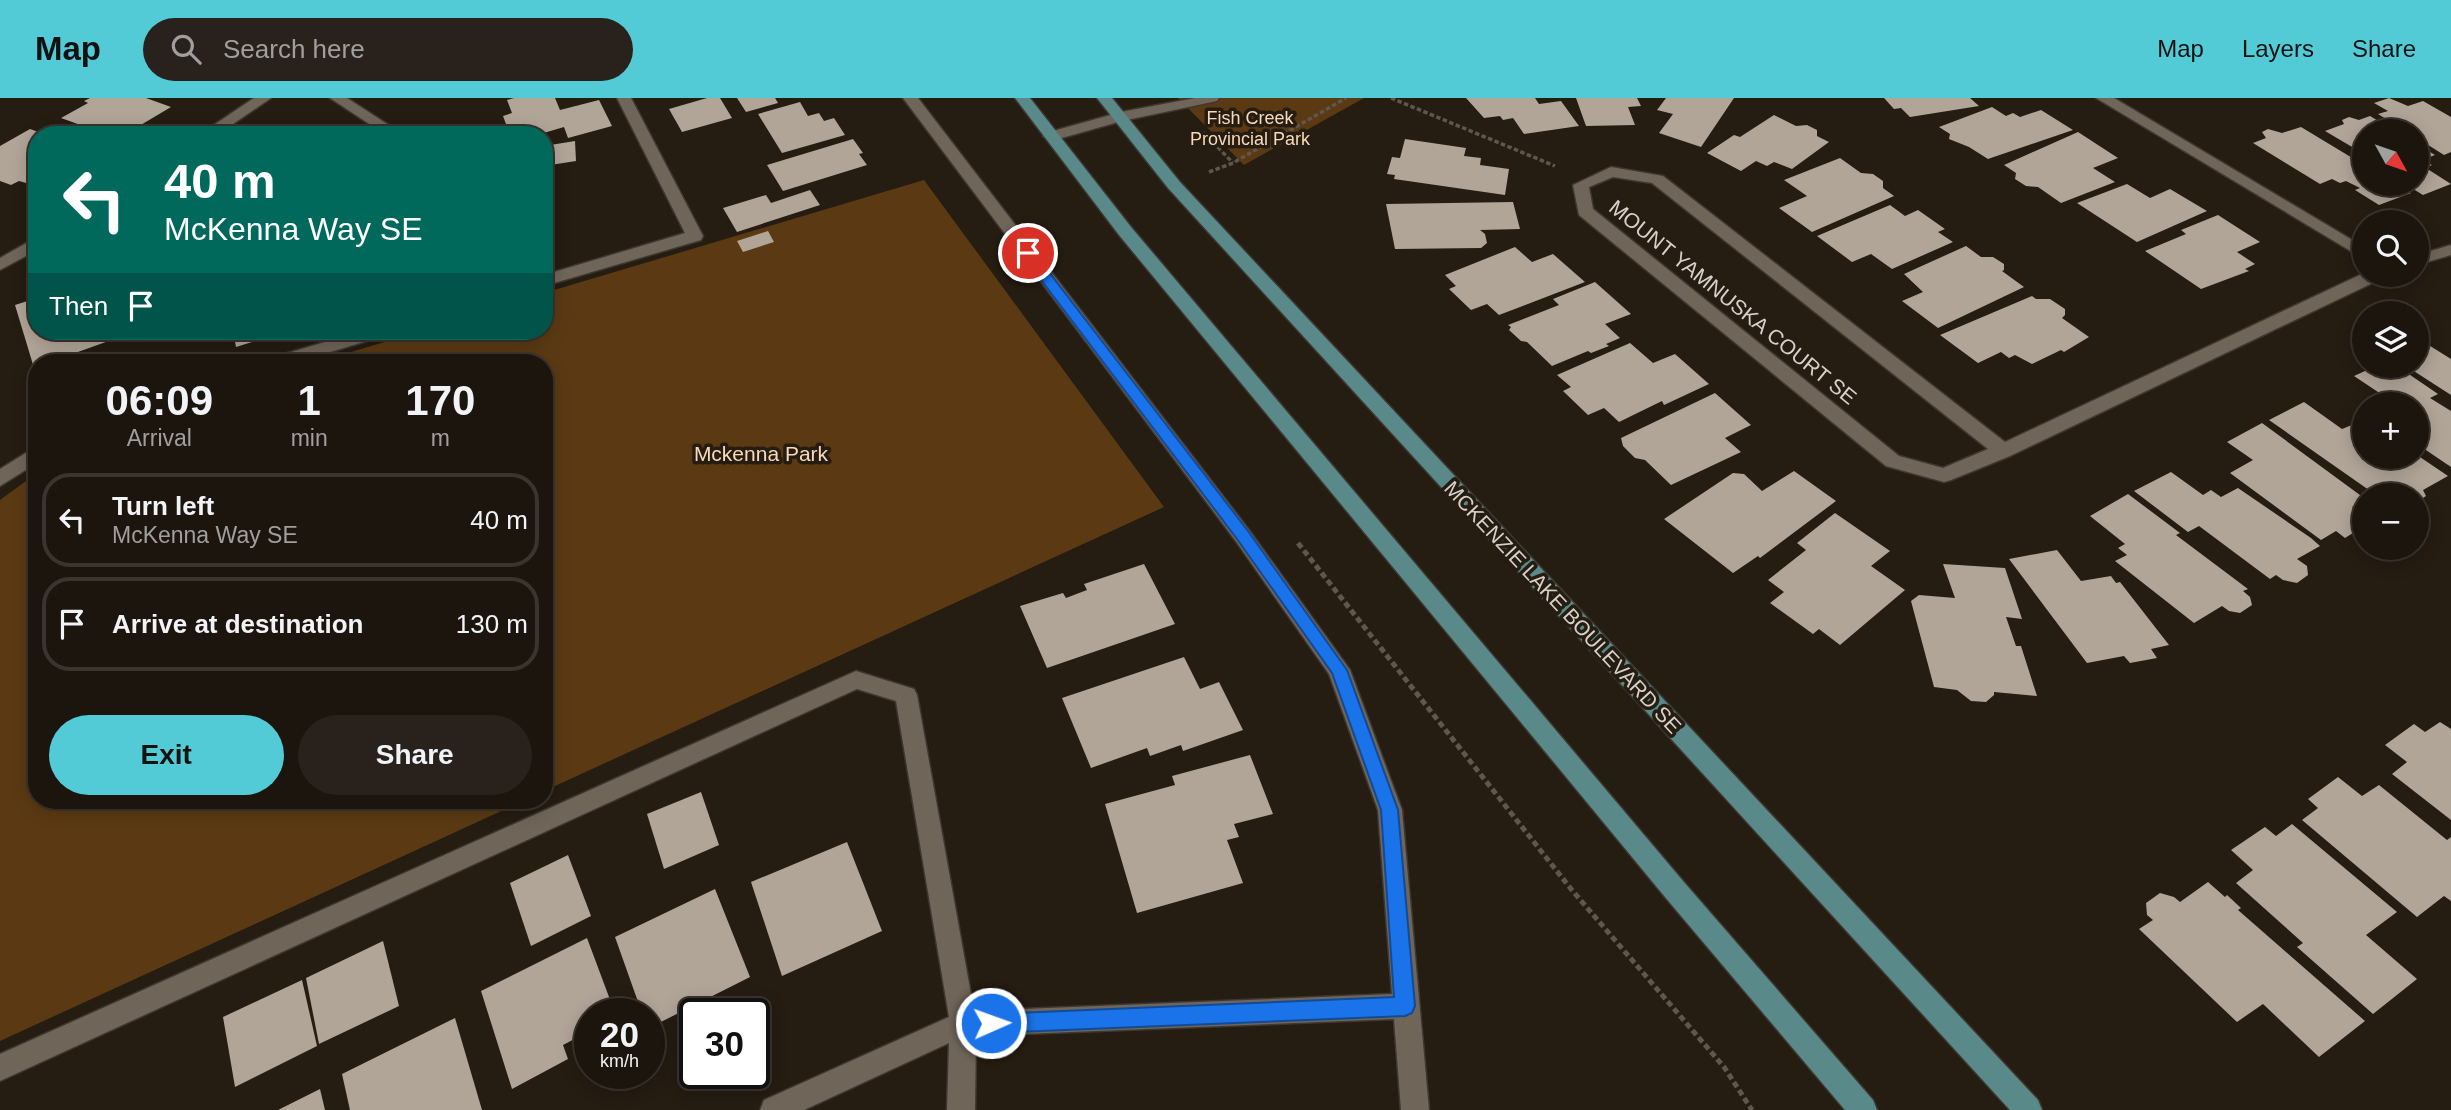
<!DOCTYPE html>
<meta charset="utf-8">
<style>
body{margin:0;font-family:Helvetica,sans-serif;background:#29221c;color:#f1f3f6;height:100vh;display:flex;flex-direction:column;font-size:26px;white-space:nowrap}
*{box-sizing:border-box;margin:0}
p{font-size:23px;color:#a09f9e}
.icon{flex:none;width:38px;height:38px;fill:none;stroke:currentColor;stroke-width:2;stroke-linecap:round;stroke-linejoin:round}
.map{position:relative;flex:1;overflow:hidden}
.details{position:absolute;left:28px;top:256px;width:525px;height:455px;display:flex;flex-direction:column;background:#1c150e;border-radius:28px;box-shadow:0 4px 18px #0003,0 0 0 2px #3a342e}
.details>*{flex:none}
.hud{position:absolute;left:28px;top:28px;width:525px;height:214px;border-radius:28px;box-shadow:0 4px 18px #0003,0 0 0 2px #3a342e;background:#00695c;color:#fff;overflow:hidden}
.needle{width:46px;rotate:130deg}
.buttons{position:absolute;left:2352px;top:21px;display:grid;gap:14px}
.buttons a{display:grid;place-items:center;width:77px;height:77px;border-radius:50%;background:#1c150e;box-shadow:0 4px 18px #0003,0 0 0 2px #3a342e;font-size:35px}
.speed{position:absolute;left:574px;top:900px;display:flex;gap:14px;font-size:35px;font-weight:700;text-align:center}
.speed>*{display:grid;place-content:center;width:91px;height:91px;border-radius:50%;background:#1c150e;box-shadow:0 4px 18px #0003,0 0 0 2px #3a342e;line-height:1}
.speed small{font-size:18px;font-weight:400}
.speed .limit{border:4px solid #111;border-radius:10px;background:#fff;color:#111}
.pin{position:absolute;display:grid;place-items:center;width:60px;height:60px;color:#fff;margin:-30px;border:4px solid #fff;border-radius:50%;box-shadow:0 2px 7px #0007}
.me{position:absolute;width:77px;margin:-38px;rotate:88deg;stroke-linejoin:round;filter:drop-shadow(0 0 5px #0008)}
.turn{display:flex;align-items:center;gap:24px;height:147px;padding:0 21px;font-size:32px}
.turn .icon{width:91px;height:91px;stroke-width:2.5}
.turn b{display:block;font-size:49px;line-height:60px}
.then{display:flex;align-items:center;height:66px;padding:0 21px;background:#0003;gap:14px;font-size:26px}
.eta{display:flex;justify-content:space-evenly;align-items:center;height:119px;text-align:center}
.eta b{font-size:42px;font-weight:700;line-height:49px}
.button{display:flex;gap:14px;margin-top:auto;padding:14px 21px}
.button a{flex:1;height:80px;border-radius:42px;background:#52cbd7;color:#111;font-size:28px;font-weight:700;line-height:80px;text-align:center}
.button a+a{background:#29221c;color:#f1f3f6}
ul{padding:0;list-style:none}
li{display:flex;align-items:center;gap:21px;height:94px;margin:0 14px 10px;padding:0 7px;border:4px solid #3a342e;border-radius:28px}
li div{flex:1}
li b{display:block;font-size:26px}
li em{font-style:normal}
header{display:flex;align-items:center;gap:42px;box-sizing:border-box;height:98px;padding:0 35px;background:#52cbd7;color:#111}
header strong{font-size:33px}
nav{display:flex;gap:38px;margin-inline-start:auto;font-size:24px}
.search{width:490px;height:63px;background:#29221c;display:flex;align-items:center;gap:18px;box-sizing:border-box;padding:0 24px;border-radius:38px;color:#a09f9e;font-size:26px}
.map>svg:first-child{display:block}
.green{fill:#5b3a13}
.building{fill:#b1a598}
.lines{fill:none;stroke-linecap:round;stroke-linejoin:round}
.minor-casing{stroke:#3e3731;stroke-width:3}
.major-casing{stroke:#3e3731;stroke-width:3}
.path-far1{stroke:#5f574e;stroke-width:3.5;stroke-dasharray:4.5 2.5;stroke-linecap:butt}
.path{stroke:#5f574e;stroke-width:5;stroke-dasharray:6 3.5;stroke-linecap:butt}
.minor{fill:#706559;fill-rule:evenodd}
.major{fill:#598989;fill-rule:evenodd}
.route{fill:#1a73e8;stroke:#114b97;stroke-width:2}
.labels{text-anchor:middle;dominant-baseline:central;stroke-width:7;stroke-linejoin:round;paint-order:stroke}
.far-park-label{font-size:18px;fill:#f9d9b9;stroke:#251c12}
.street-label{font-size:21px;fill:#d8d1cb;stroke:#251c12}
.park-label{font-size:21px;fill:#f9d9b9;stroke:#251c12}
</style>
<header>
<strong>Map</strong>
<div class="search"><svg class="icon" aria-label="search" viewBox="0 0 24 24"><circle cx="10" cy="10" r="6"/><path d="M15 15l6 6"/></svg>Search here</div>
<nav><a>Map</a><a>Layers</a><a>Share</a></nav>
</header>
<div class="map">
<svg width="2451" height="1012" viewBox="0 0 2451 1012">
<rect width="100%" height="100%" fill="#251c12"/>
<g class="green">
<polygon points="1178,0 1364,0 1244,67"/>
<polygon points="924,82 1164,409 544,693 544,264 318,264 421,233 544,233 544,195"/>
<polygon points="37,375 37,702 525,702 0,943 0,402"/>
</g>
<g class="building">
<polygon points="90,0 146,0 171,9 124,37 84,37 77,34 86,29 61,20 88,5 84,3"/>
<polygon points="514,0 555,0 560,12 599,2 612,28 568,40 564,29 537,37 497,37 494,29 506,26 503,18 512,15 507,2"/>
<polygon points="707,0 720,0 732,20 682,34 669,11"/>
<polygon points="737,0 775,0 778,5 746,14"/>
<polygon points="1466,0 1535,0 1539,6 1561,3 1579,28 1524,36 1513,20 1503,22 1500,18 1484,20"/>
<polygon points="1576,0 1637,0 1641,8 1628,9 1635,27 1586,28"/>
<polygon points="1666,0 1734,0 1701,49 1659,35 1673,16 1657,12"/>
<polygon points="1884,0 1970,0 1979,8 1910,19 1901,10 1894,11"/>
<polygon points="2389,0 2408,8 2423,3 2451,19 2451,54 2444,57 2417,40 2417,33 2405,33 2378,16 2388,13 2374,5"/>
<polygon points="800,4 808,18 819,15 824,23 834,20 845,37 782,55 758,16"/>
<polygon points="1992,9 2006,18 2013,15 2020,19 2041,12 2073,32 1988,61 1969,49 1949,41 1950,36 1939,29"/>
<polygon points="1774,17 1796,28 1807,27 1817,32 1817,38 1829,44 1792,71 1774,64 1767,68 1756,63 1741,73 1707,55 1734,37 1740,39"/>
<polygon points="2370,18 2395,33 2364,33 2364,56 2325,33 2344,26 2342,22 2349,19 2359,22"/>
<polygon points="2301,29 2364,67 2364,86 2395,86 2411,95 2379,107 2355,92 2360,90 2346,83 2340,85 2332,81 2320,86 2253,45 2266,40 2262,34 2268,31 2282,35"/>
<polygon points="30,31 44,36 37,37 37,79 26,85 19,83 11,87 0,83 0,48"/>
<polygon points="2078,34 2118,60 2093,70 2115,84 2061,105 2038,89 2026,88 2015,81 2016,75 2004,67"/>
<polygon points="853,41 863,55 859,56 867,67 783,93 767,67"/>
<polygon points="1405,41 1466,50 1464,58 1481,60 1480,67 1509,71 1505,97 1394,81 1395,77 1387,76 1392,59 1400,60"/>
<polygon points="575,43 576,63 544,68 544,48"/>
<polygon points="2417,46 2435,57 2422,62 2432,67 2426,70 2451,86 2423,97 2405,86 2417,86"/>
<polygon points="1840,60 1861,75 1873,76 1883,83 1883,90 1894,98 1812,134 1779,110 1807,98 1784,82"/>
<polygon points="2127,86 2150,100 2170,91 2207,113 2137,144 2077,105"/>
<polygon points="810,92 820,107 737,134 723,110 766,97 771,105"/>
<polygon points="1513,104 1520,131 1480,132 1485,136 1487,145 1481,150 1395,151 1386,106"/>
<polygon points="1890,107 1905,118 1918,112 1945,131 1938,134 1953,144 1892,171 1871,156 1852,164 1817,138"/>
<polygon points="2218,117 2260,144 2237,154 2255,166 2245,171 2249,173 2201,191 2145,153 2186,136 2181,132"/>
<polygon points="768,133 774,144 743,154 737,143"/>
<polygon points="1966,148 1981,159 1993,159 2004,166 2004,172 2002,173 2024,189 1938,230 1902,203 1923,194 1904,176"/>
<polygon points="1515,149 1532,164 1553,156 1585,184 1499,217 1487,206 1471,212 1449,191 1456,188 1445,177"/>
<polygon points="1595,184 1631,216 1605,226 1620,240 1606,246 1609,248 1591,255 1588,253 1552,268 1527,244 1521,243 1509,232 1511,229 1508,227 1559,207 1553,201"/>
<polygon points="2032,198 2036,201 2050,201 2065,211 2065,217 2062,220 2089,239 2064,254 2061,252 2032,266 2015,257 2009,260 2001,254 1978,265 1940,237"/>
<polygon points="37,200 37,233 114,233 117,240 50,264 37,264 34,270 15,207"/>
<polygon points="233,233 287,233 236,249"/>
<polygon points="1630,245 1653,265 1675,256 1709,286 1664,307 1662,303 1619,324 1604,310 1588,317 1563,293 1571,289 1557,277"/>
<polygon points="2427,246 2451,261 2451,297 2406,268 2417,268 2417,251"/>
<polygon points="2376,268 2397,268 2438,296 2430,300 2451,313 2451,369 2417,346 2417,306 2383,306 2390,302 2354,278"/>
<polygon points="1715,295 1751,327 1725,340 1741,354 1671,387 1645,362 1635,360 1623,348 1621,340"/>
<polygon points="2304,304 2342,331 2364,322 2364,359 2417,357 2448,378 2423,392 2426,398 2417,404 2417,397 2376,397 2269,322"/>
<polygon points="2262,325 2364,400 2364,403 2352,409 2364,418 2364,428 2345,440 2336,433 2321,442 2230,375 2253,362 2227,344"/>
<polygon points="1794,373 1836,403 1760,460 1758,458 1733,475 1664,421 1733,375 1744,376 1762,393"/>
<polygon points="2171,374 2203,397 2211,392 2221,399 2238,390 2311,440 2320,448 2297,461 2307,468 2308,477 2297,485 2283,482 2276,477 2270,481 2199,428 2188,434 2134,393"/>
<polygon points="2128,396 2180,435 2176,437 2248,491 2243,493 2250,499 2252,507 2240,515 2229,513 2222,508 2194,525 2115,463 2127,457 2118,450 2125,446 2090,418"/>
<polygon points="1835,415 1890,453 1871,468 1905,492 1840,547 1819,531 1813,536 1770,505 1784,494 1768,482 1806,452 1797,445"/>
<polygon points="2057,452 2081,483 2111,478 2116,485 2120,484 2169,547 2151,551 2157,560 2130,565 2124,558 2087,565 2009,461"/>
<polygon points="1144,466 1175,526 1047,570 1020,508 1063,495 1066,500 1087,492 1084,486"/>
<polygon points="1943,466 2005,470 2022,521 2006,519 2016,548 2021,548 2037,598 1994,594 1994,597 1986,604 1971,603 1957,592 1934,589 1911,503 1919,497 1955,500"/>
<polygon points="1184,559 1200,591 1219,584 1243,632 1183,653 1181,647 1150,658 1147,650 1091,670 1062,600"/>
<polygon points="2440,624 2451,631 2451,722 2392,676 2407,664 2385,647 2414,626 2425,634"/>
<polygon points="1250,657 1273,716 1234,726 1239,739 1227,742 1243,785 1137,815 1105,706 1175,687 1172,678"/>
<polygon points="2338,679 2362,698 2379,687 2447,742 2451,739 2451,803 2444,798 2417,819 2302,722 2318,710 2308,701"/>
<polygon points="701,694 719,747 664,771 647,716"/>
<polygon points="2292,726 2397,814 2366,837 2417,881 2373,916 2297,849 2303,845 2236,785 2253,772 2231,752 2265,729 2276,738"/>
<polygon points="847,744 882,833 782,878 751,784"/>
<polygon points="568,757 591,818 531,848 510,785"/>
<polygon points="2208,784 2225,799 2227,797 2241,810 2238,812 2365,923 2319,959 2263,906 2237,924 2139,831 2153,822 2147,817 2146,805 2160,795 2174,799 2180,804"/>
<polygon points="715,791 750,879 649,930 649,915 642,915 615,839"/>
<polygon points="587,840 615,915 590,915 590,933 563,947 568,961 512,991 481,893"/>
<polygon points="383,843 399,908 319,946 306,880"/>
<polygon points="302,882 317,948 235,989 223,919"/>
<polygon points="455,920 482,1012 350,1012 342,976"/>
<polygon points="320,991 325,1012 278,1012"/>
</g>
<g class="lines">
<g class="minor-casing">
<g id="minor">
<polygon points="254,0 271,0 217,37 199,37"/>
<polygon points="330,0 347,0 404,37 386,37"/>
<polygon points="617,0 631,0 703,138 701,142 544,188 544,177 685,135"/>
<polygon points="903,0 918,0 1249,432 1350,572 1402,712 1429,1012 1401,1012 1394,921 976,938 975,1012 947,1012 949,945 804,1012 760,1012 764,1002 949,919 896,603 857,591 0,983 0,956 856,573 914,591 917,597 974,913 1392,896 1378,712 1329,576 1235,442"/>
<polygon points="1195,0 1219,0 1217,3 1122,23 1051,43 1043,38 1046,35 1121,14"/>
<polygon points="2096,0 2114,0 2364,149 2364,161"/>
<path d="M1611,69L1663,78L2005,344L2364,175L2384,177L2381,181L2010,358L1951,382L1944,384L1886,368L1579,117L1573,87ZM1613,79L1652,85L1988,351L1943,370L1899,358L1593,111L1589,89Z"/>
<polygon points="37,139 37,152 0,172 0,160"/>
<polygon points="2451,147 2451,157 2417,167 2417,157"/>
<polygon points="362,233 390,233 387,237 297,264 268,264 271,260"/>
<polygon points="37,348 37,365 0,388 0,371"/>
</g>
</g>
<g class="major-casing">
<g id="major">
<polygon points="1015,0 1030,0 1131,129 1683,783 1873,1002 1877,1012 1845,1012 1665,799 1119,137"/>
<polygon points="1097,0 1112,0 1180,84 2038,1002 2042,1012 2010,1012 1168,90"/>
</g>
</g>
<g class="path-far1">
<polyline points="1391,0 1555,68"/>
<polyline points="1203,34 1233,65"/>
<polyline points="1209,74 1233,65 1346,0"/>
</g>
<polyline class="path" points="1298,445 1571,791 1724,969 1752,1012"/>
<use href="#minor" class="minor"/>
<use href="#major" class="major"/>
</g>
<polygon class="route" points="1028,151 1032,152 1248,433 1347,572 1398,712 1415,908 1412,915 1405,918 991,935 984,932 981,925 984,918 991,916 1394,899 1381,712 1332,575 1237,441 1023,158 1021,155"/>
<g class="labels">
<g class="far-park-label">
<text x="1250" y="20">Fish Creek<tspan x="1250" dy="21">Provincial Park</tspan></text>
</g>
<g class="street-label">
<text transform="translate(1733 204) rotate(39)">MOUNT YAMNUSKA COURT SE</text>
<text transform="translate(1563 509) rotate(47)">MCKENZIE LAKE BOULEVARD SE</text>
</g>
<g class="park-label">
<text x="761" y="355">Mckenna Park</text>
</g>
</g>
</svg>
<div class="buttons">
<a><svg class="needle" viewBox="-14 -14 28 28"><path d="M0-13l5 13h-10z" fill="#e53935"/><path d="M0 13l5-13h-10z" fill="#a09f9e"/></svg></a>
<a><svg class="icon" aria-label="search" viewBox="0 0 24 24"><circle cx="10" cy="10" r="6"/><path d="M15 15l6 6"/></svg></a>
<a><svg class="icon" aria-label="layers" viewBox="0 0 24 24"><path d="M12 4l9 5-9 5-9-5zM3 14l9 5 9-5"/></svg></a>
<a>+</a>
<a>−</a>
</div>
<div class="speed"><div>20<small>km/h</small></div><div class="limit">30</div></div>
<div class="pin" style="left:1028px;top:155px;background:#d93025"><svg class="icon" aria-label="arrive" viewBox="0 0 24 24"><path d="M6 21V4h12l-3 4 3 4H6"/></svg></div>
<svg class="me" style="left:991px;top:925px" viewBox="-20 -20 40 40"><circle r="17" fill="#1a73e8" stroke="#fff" stroke-width="3"/><path d="M0-11L8 9 0 5-8 9z" fill="#fff"/></svg>
<div class="hud">
<div class="turn"><svg class="icon" aria-label="left" viewBox="0 0 24 24"><path d="M17 20v-9H6M10 6l-5 5 5 5"/></svg><div><b>40 m</b>McKenna Way SE</div></div>
<div class="then">Then<svg class="icon" aria-label="arrive" viewBox="0 0 24 24"><path d="M6 21V4h12l-3 4 3 4H6"/></svg></div>
</div>
<section class="details">
<div class="eta">
<div><b>06:09</b><p>Arrival</p></div>
<div><b>1</b><p>min</p></div>
<div><b>170</b><p>m</p></div>
</div>
<ul>
<li><svg class="icon" aria-label="left" viewBox="0 0 24 24"><path d="M17 20v-9H6M10 6l-5 5 5 5"/></svg><div><b>Turn left</b><p>McKenna Way SE</p></div><em>40 m</em></li>
<li><svg class="icon" aria-label="arrive" viewBox="0 0 24 24"><path d="M6 21V4h12l-3 4 3 4H6"/></svg><div><b>Arrive at destination</b></div><em>130 m</em></li>
</ul>
<div class="button"><a>Exit</a><a>Share</a></div>
</section>
</div>
